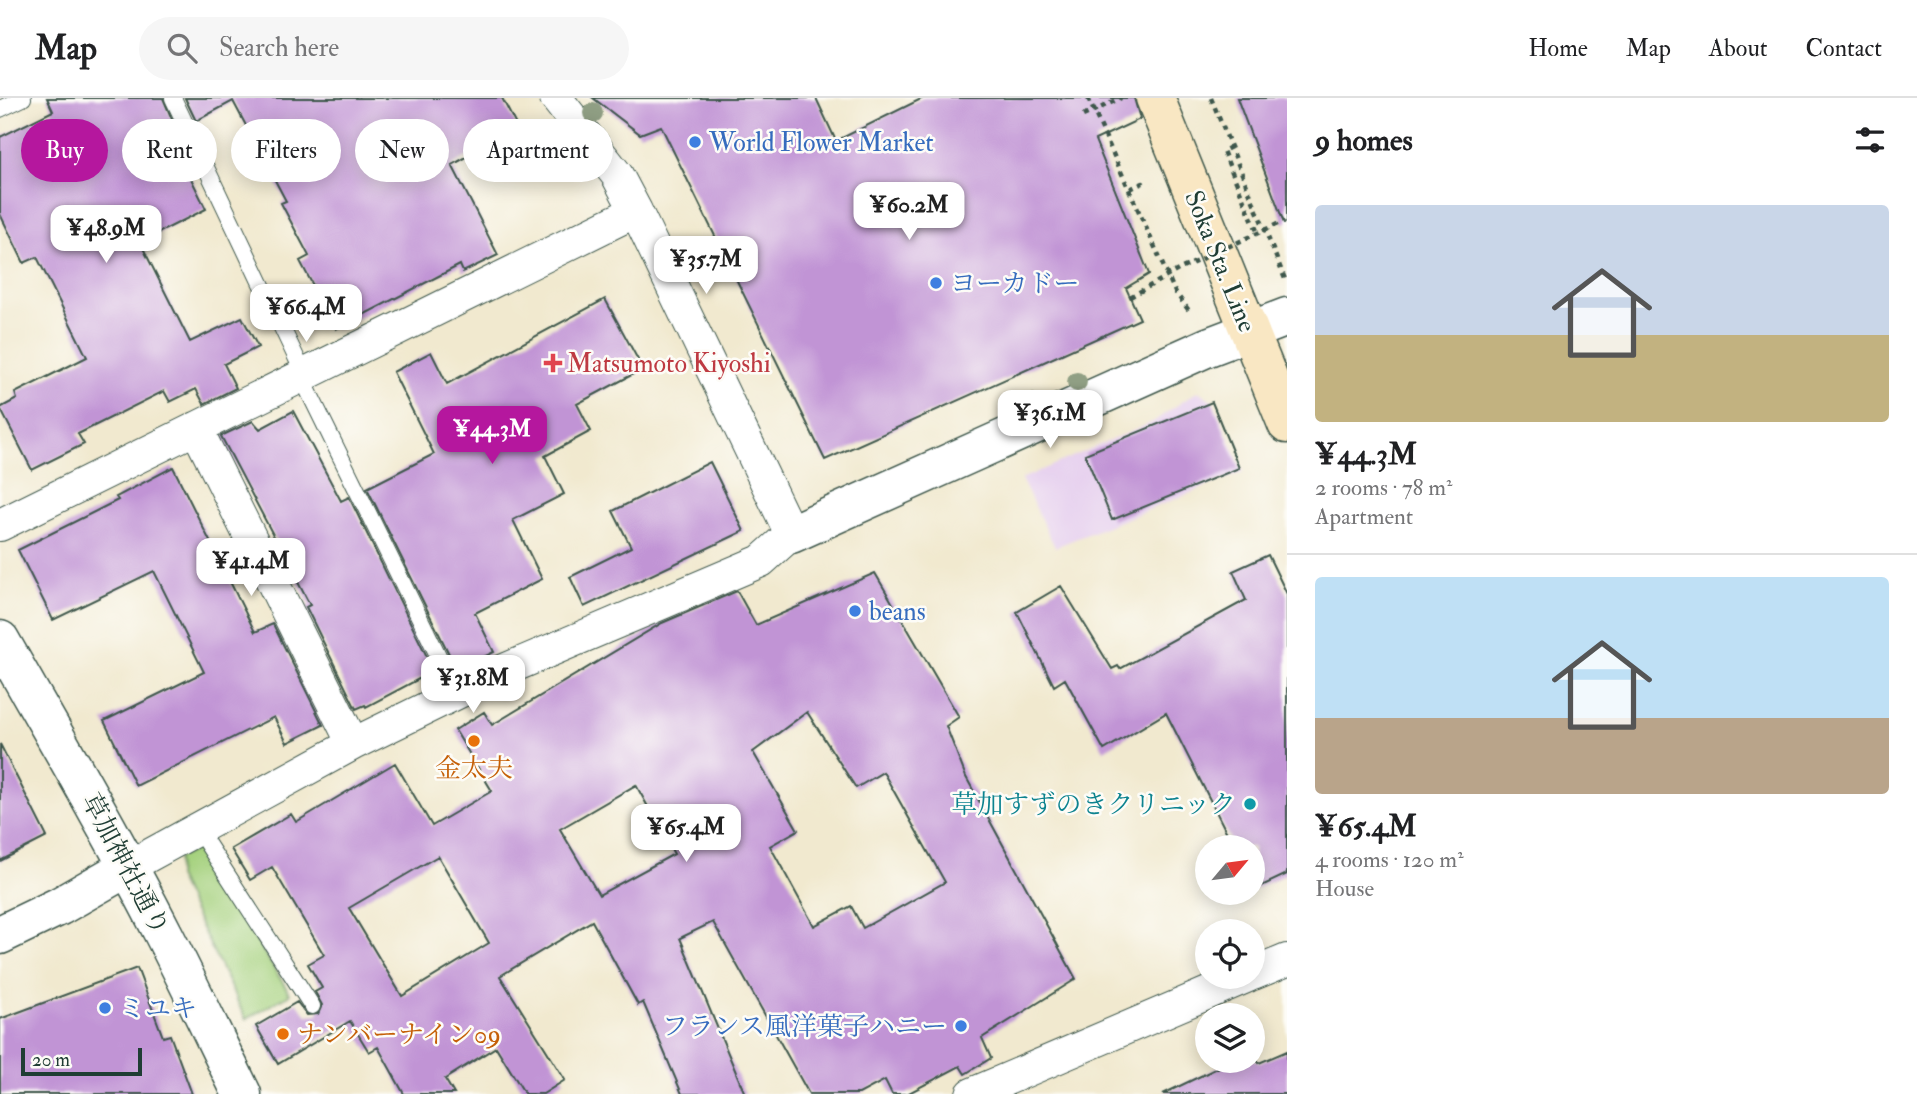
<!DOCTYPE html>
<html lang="en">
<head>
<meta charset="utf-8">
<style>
  body { margin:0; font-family:"IM FELL Double Pica","Noto Serif JP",serif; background:#f6f6f6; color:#202124; height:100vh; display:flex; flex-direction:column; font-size:26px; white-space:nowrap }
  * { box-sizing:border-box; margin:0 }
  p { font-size:23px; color:#757577 }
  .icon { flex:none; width:38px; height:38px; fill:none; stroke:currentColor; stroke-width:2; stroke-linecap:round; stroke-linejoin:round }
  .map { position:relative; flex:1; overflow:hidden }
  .panel { display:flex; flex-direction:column; background:#fff; width:630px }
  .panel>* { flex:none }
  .top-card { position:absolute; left:21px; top:21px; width:665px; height:63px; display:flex; gap:14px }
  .needle { width:46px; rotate:61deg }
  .fabs { position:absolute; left:1195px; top:737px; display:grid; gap:14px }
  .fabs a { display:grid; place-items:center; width:70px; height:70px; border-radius:50%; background:#fff; box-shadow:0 4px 18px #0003; font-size:35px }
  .scale { position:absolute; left:21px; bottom:18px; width:121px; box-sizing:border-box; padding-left:7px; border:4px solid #1f3d34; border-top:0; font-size:19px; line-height:24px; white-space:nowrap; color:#1f3d34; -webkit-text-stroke:5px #fdfcf7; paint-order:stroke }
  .price { position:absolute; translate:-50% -60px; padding:0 16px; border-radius:14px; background:#fff; color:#222; font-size:23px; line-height:46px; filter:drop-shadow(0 2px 4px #0008) }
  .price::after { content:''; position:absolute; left:50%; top:42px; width:21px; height:16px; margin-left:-10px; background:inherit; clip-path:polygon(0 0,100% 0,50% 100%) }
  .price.current { background:#b5179e; color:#fff }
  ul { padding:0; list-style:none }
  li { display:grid; align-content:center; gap:14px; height:371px; padding:0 28px }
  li+li { border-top:2px solid #e0e0e0 }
  li span { display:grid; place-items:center; height:217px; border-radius:7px; color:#555 }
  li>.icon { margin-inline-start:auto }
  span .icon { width:126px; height:126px; fill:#fffc; stroke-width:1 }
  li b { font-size:30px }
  h2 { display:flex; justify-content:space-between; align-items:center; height:84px; padding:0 28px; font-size:30px }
  .tag { padding:0 24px; border-radius:32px; background:#fff; box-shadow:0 4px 18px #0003; font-size:24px; line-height:63px }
  .tag.current { background:#b5179e; color:#fff }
  header { display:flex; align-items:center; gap:42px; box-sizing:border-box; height:98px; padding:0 35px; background:#fff; border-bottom:2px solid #e0e0e0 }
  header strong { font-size:33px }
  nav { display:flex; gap:38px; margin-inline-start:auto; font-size:24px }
  .search { width:490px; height:63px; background:#f6f6f6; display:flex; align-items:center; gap:18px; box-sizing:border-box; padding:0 24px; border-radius:38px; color:#757577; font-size:26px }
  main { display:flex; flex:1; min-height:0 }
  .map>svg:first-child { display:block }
  .built { fill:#e7d2ef }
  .green { fill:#a5d17e; stroke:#628759; stroke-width:2 }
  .building { fill:#c194d5; fill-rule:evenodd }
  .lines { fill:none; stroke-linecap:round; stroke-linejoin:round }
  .service-casing { stroke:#3e574b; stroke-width:18 }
  .minor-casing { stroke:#3e574b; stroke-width:34 }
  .tertiary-casing { stroke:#3e574b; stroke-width:41 }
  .secondary-casing { stroke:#3e574b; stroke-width:41 }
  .path { stroke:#3e574b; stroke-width:4.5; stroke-dasharray:5 5; stroke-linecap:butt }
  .service { stroke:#fff; stroke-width:16 }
  .minor { stroke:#fff; stroke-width:32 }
  .tertiary { stroke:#fff; stroke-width:38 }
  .secondary { stroke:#f9e7c3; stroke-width:38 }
  .path-bridge { stroke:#3e574b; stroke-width:4.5; stroke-dasharray:5 5; stroke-linecap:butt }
  .tree { fill:#909f84 }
  .shop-dot { fill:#3f7fe0; stroke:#fdfcf7; stroke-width:2.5 }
  .health-dot { fill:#e0444e; stroke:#fdfcf7; stroke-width:2.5 }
  .food-dot { fill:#e8710a; stroke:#fdfcf7; stroke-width:2.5 }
  .culture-dot { fill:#0f9aa8; stroke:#fdfcf7; stroke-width:2.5 }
  .labels { text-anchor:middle; stroke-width:5; stroke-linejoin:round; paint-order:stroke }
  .shop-label { font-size:26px; fill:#366cbe; stroke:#fdfcf7; text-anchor:start }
  .street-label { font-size:26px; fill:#1f3d34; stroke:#fdfcf7 }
  .health-label { font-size:26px; fill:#be3a42; stroke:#fdfcf7; text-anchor:start }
  .food-label { font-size:26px; fill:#c56008; stroke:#fdfcf7 }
  .culture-label { font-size:26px; fill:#0d838f; stroke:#fdfcf7; text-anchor:end }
</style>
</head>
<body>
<header>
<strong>Map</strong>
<div class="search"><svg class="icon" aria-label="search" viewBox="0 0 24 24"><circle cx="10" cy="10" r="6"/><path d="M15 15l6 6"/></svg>Search here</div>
<nav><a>Home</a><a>Map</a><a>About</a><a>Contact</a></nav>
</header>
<main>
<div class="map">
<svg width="1287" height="996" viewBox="0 0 1287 996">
  <rect width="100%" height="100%" fill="#fdfcf7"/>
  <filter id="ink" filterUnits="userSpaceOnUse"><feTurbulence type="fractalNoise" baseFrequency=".0143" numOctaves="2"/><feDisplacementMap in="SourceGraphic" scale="14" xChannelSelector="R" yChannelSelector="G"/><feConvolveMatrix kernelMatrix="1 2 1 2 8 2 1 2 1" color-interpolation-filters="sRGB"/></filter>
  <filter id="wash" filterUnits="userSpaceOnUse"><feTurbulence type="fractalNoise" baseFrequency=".00686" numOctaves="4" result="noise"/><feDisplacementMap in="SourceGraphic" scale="28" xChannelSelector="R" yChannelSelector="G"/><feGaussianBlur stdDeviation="1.57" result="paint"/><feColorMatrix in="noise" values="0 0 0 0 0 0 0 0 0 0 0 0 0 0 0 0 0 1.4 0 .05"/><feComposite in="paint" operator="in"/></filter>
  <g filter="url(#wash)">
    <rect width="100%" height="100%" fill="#f1e9cf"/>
    <path class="built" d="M1198,293L1213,303L1243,374L1055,449L1021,381L1153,324Z"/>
    <path class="green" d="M198,750L290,896L246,921L177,779L178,760Z"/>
    <g id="blocks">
      <path class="building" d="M47,0H163L177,33L172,36L177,47L175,48L206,111L140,144L190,244L242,219L258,249L224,266L236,290L204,306L196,291L170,304L164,293L78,336L84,346L32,372L0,310L17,301L15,295L87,259L37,159L24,165L0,116V39L53,13Z
        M185,0H502L518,31L452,67L498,157L463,174L460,167L336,231L300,163L309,158L281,105L286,103L233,3L196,23Z
        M593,0H816L836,43L923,0H1134L1140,21L1095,42L1149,176L1126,190L1140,221L825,362L661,28L640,36Z
        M1237,0H1287V124L1284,125Z
        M605,201L643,271L577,306L591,333L545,358L564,396L513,422L542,481L475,515L494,554L463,569L458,561L453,564L367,390L434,356L393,274L431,254L447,286Z
        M1212,304L1239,370L1112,422L1085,356Z
        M293,313L341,403L349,399L434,573L366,609L365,607L356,611L306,509L310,507L221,338L253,323L260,331Z
        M710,364L744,433L584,509L570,479L631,449L613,413Z
        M173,369L255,534L273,526L323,627L287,645L274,619L136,688L104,623L204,574L154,473L53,522L18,452L118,402L116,399Z
        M1268,457L1287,496V776L1253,792V749H1234L1166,615L1104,652L1065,581L1054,588L1017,514L1061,488L1112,571L1118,568L1120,571L1246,502L1233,473Z
        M875,475L959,619L946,628L966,679L1076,881L982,940L991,960L965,976L960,968L907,996H892L885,982L859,996H809L713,824L680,840L745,996H682L643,904L638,907L592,823L500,878L565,982L543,996H525L496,949L445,981L454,996H404L378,949L369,954L350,923L278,966L256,928L297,904L307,917L318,916L322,907L315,894L322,890L308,866L324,857L272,769L250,782L231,751L291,716L296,724L395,665L432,728L492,693L455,632L484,614L492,627L662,525L737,493L756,527ZM807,614L856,690L883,674L945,784L863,830L851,808L814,828L770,748L798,732L753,654ZM636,687L674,756L599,797L560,731ZM438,758L489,845L402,898L349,810Z
        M0,646L47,739L0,763Z
        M137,870L163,939L170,937L192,996H0V921Z
        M1287,953V996H1163L1234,962H1257L1259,965Z"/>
    </g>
  </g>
  <g filter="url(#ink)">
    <use href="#blocks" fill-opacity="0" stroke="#3e574b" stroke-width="2"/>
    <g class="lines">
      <g class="service-casing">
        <path id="service" d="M173,0L304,276
          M0,11L23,0
          M301,278L457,596
          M197,730L312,908"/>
      </g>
      <g class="minor-casing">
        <path id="minor" d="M196,330L353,646
          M0,427L636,113
          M128,769L353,646L502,573L761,463L791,436L636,113L617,77L556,0
          M1253,876L1287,862
          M972,996L1248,878"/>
      </g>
      <g class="tertiary-casing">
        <path id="tertiary" d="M791,436L1208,249L1287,219
          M0,542C56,640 113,737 164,837C191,890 216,943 242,996
          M0,837L60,808L128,769"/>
      </g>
      <g class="secondary-casing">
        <path id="secondary" d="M1155,0L1287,326"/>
      </g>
      <path class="path" d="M1088,0L1175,194L1190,214
        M1211,0L1285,181
        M1231,49L1223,53L1258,135
        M1130,91L1143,85L1145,89"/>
      <use href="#service" class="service"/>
      <use href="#minor" class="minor"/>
      <use href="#tertiary" class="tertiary"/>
      <use href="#secondary" class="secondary"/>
      <path class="path-bridge" d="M1083,18L1121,0
        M1130,199L1180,171L1284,123"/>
    </g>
    <g class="tree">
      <circle cx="593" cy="15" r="10"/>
      <circle cx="1077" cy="284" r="10"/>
      <circle cx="1031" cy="305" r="10"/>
    </g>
  </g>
  <g class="shop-dot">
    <circle cx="695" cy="44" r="7"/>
    <circle cx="936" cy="185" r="7"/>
    <circle cx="855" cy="513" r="7"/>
    <circle cx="105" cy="910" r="7"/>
    <circle cx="961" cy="928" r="7"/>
  </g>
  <path class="health-dot" d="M549.5 254.5h7v7h7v7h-7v7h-7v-7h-7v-7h7z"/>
  <g class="food-dot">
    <circle cx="474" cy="643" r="7"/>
    <circle cx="283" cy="936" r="7"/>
  </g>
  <circle class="culture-dot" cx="1250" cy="706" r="7"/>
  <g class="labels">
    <g class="shop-label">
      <text x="709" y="53">World Flower Market</text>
      <text x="950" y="194">ヨーカドー</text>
      <text x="869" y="522">beans</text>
      <text x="119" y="919">ミユキ</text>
      <text x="947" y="937" text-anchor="end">フランス風洋菓子ハニー</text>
    </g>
    <g class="street-label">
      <text transform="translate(1221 163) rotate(68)" y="9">Soka Sta. Line</text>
      <text transform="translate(126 766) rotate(62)" y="9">草加神社通り</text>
    </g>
    <g class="health-label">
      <text x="567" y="274">Matsumoto Kiyoshi</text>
    </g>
    <g class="food-label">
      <text x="474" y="679">金太夫</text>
      <text x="297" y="945" text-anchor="start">ナンバーナイン09</text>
    </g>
    <g class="culture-label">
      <text x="1236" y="715">草加すずのきクリニック</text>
    </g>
  </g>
</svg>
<div class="fabs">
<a><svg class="needle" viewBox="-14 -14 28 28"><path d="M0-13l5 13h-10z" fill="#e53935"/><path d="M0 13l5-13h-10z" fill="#757577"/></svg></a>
<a><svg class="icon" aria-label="locate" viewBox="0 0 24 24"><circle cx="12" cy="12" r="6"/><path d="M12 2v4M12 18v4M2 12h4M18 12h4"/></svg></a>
<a><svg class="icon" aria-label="layers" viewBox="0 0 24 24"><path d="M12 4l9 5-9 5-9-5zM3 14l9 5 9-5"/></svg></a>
</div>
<div class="scale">20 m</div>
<b class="price" style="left:909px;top:144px">¥60.2M</b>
<b class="price" style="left:106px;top:167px">¥48.9M</b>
<b class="price" style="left:706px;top:198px">¥35.7M</b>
<b class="price" style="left:306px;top:246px">¥66.4M</b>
<b class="price" style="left:1050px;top:352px">¥36.1M</b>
<b class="price current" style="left:492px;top:368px">¥44.3M</b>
<b class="price" style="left:251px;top:500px">¥41.4M</b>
<b class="price" style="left:473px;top:617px">¥31.8M</b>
<b class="price" style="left:686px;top:766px">¥65.4M</b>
<div class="top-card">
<a class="tag current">Buy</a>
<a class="tag">Rent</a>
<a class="tag">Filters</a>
<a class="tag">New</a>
<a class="tag">Apartment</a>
</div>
</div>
<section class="panel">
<h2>9 homes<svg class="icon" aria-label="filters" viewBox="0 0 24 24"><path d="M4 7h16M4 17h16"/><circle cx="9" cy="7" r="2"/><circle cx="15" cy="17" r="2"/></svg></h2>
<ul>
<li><span style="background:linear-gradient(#c9d6e8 60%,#c2b280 0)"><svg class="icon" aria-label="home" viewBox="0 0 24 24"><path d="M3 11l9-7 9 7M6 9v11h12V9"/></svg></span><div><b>¥44.3M</b><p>2 rooms · 78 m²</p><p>Apartment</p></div></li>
<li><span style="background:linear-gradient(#bfe0f5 65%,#b9a48a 0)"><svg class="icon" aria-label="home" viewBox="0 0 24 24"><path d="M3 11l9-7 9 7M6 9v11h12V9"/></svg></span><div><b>¥65.4M</b><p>4 rooms · 120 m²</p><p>House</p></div></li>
</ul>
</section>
</main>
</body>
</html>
